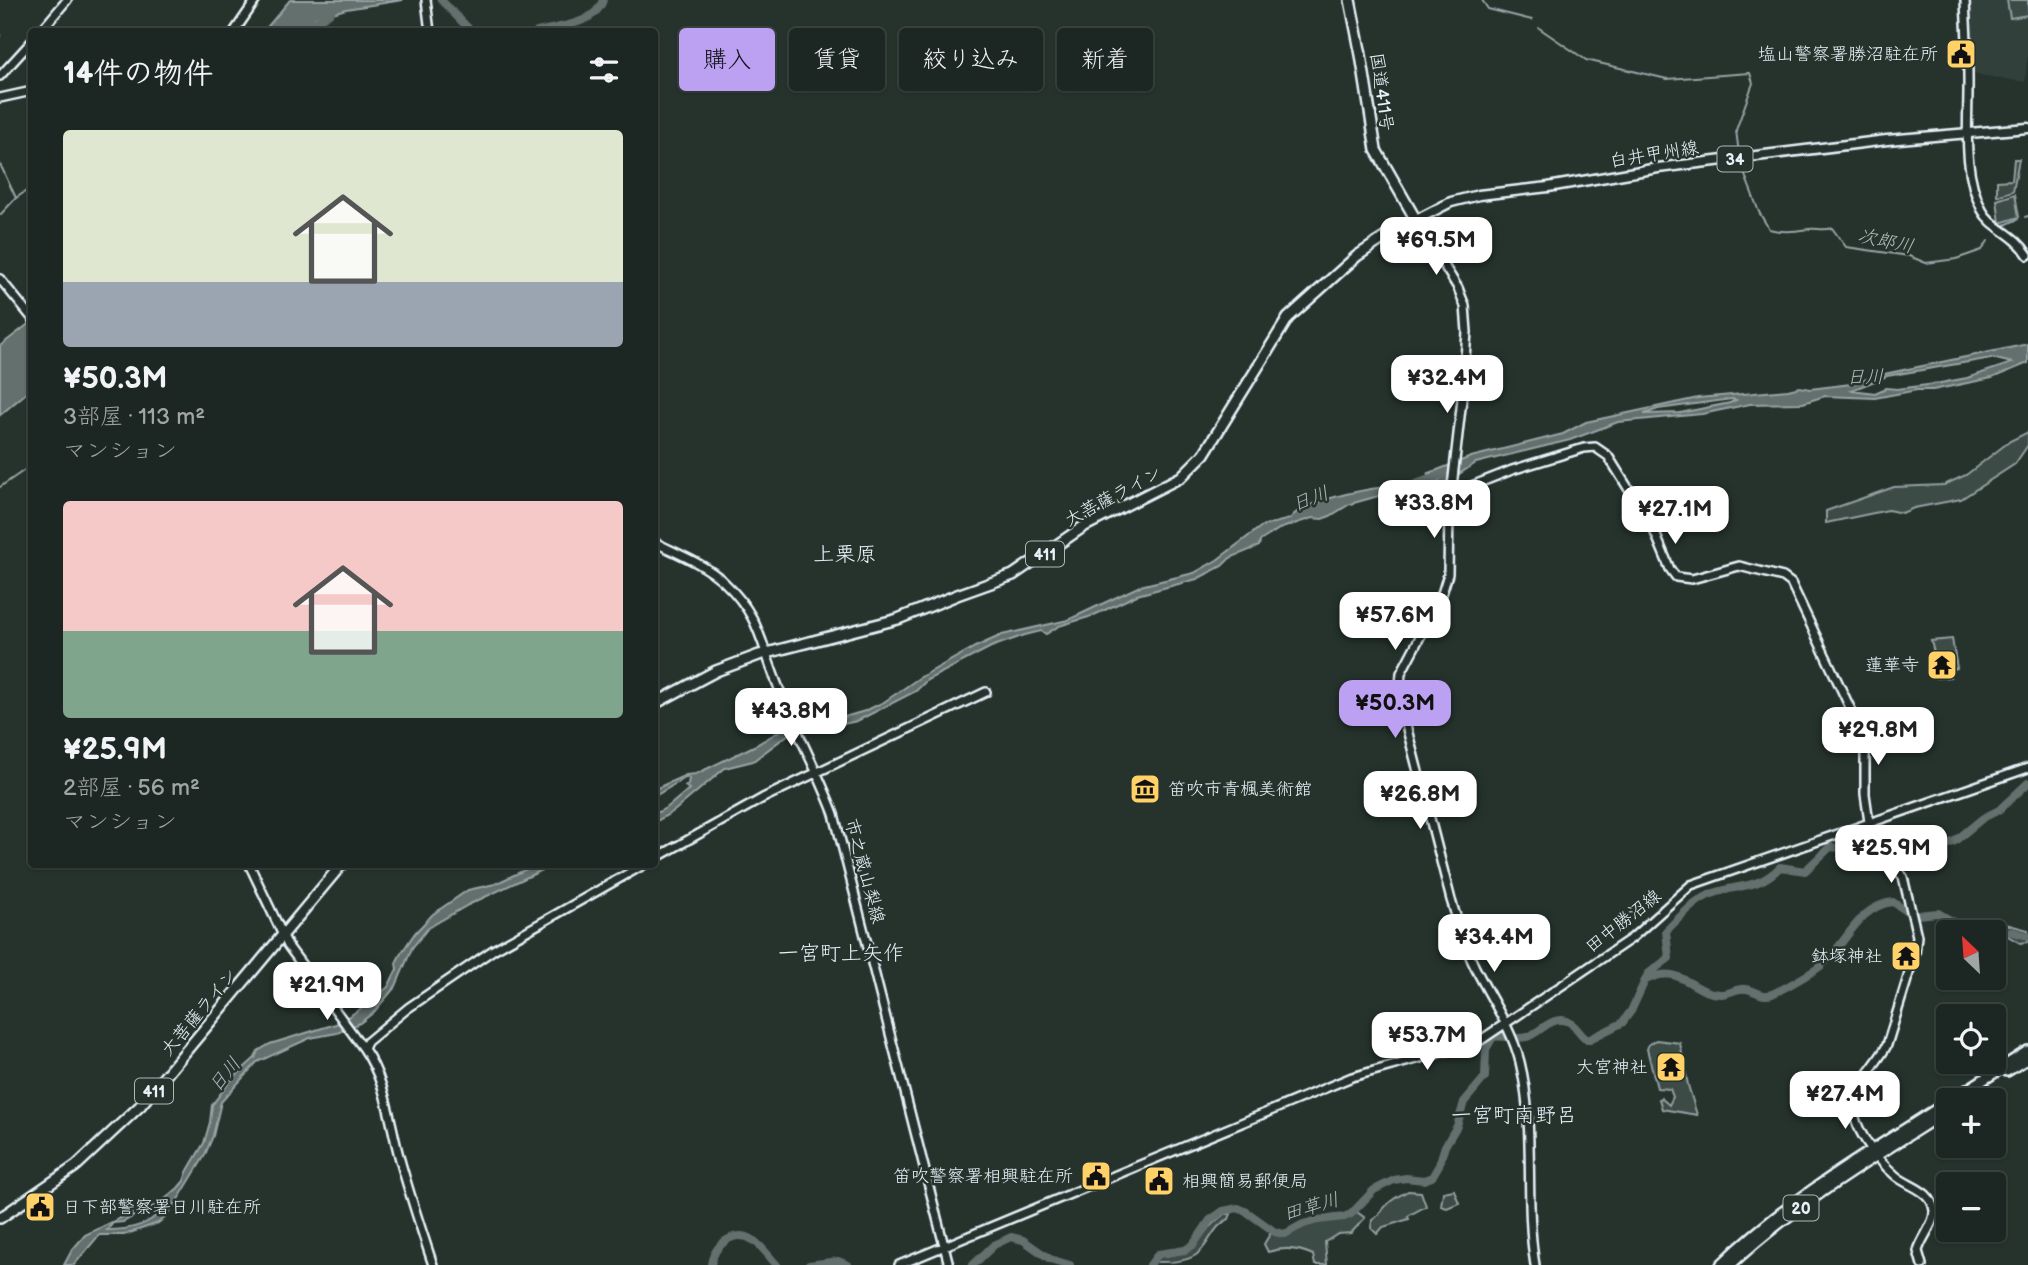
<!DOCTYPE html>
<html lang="ja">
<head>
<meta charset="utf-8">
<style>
  body { margin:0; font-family:"Balsamiq Sans","Klee One",sans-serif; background:#252e2a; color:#f1f3f6; height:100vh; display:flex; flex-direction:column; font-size:26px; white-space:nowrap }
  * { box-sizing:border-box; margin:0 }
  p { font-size:23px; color:#a0a5a5 }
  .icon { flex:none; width:38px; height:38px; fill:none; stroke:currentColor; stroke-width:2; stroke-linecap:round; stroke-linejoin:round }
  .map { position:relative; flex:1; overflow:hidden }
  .side { position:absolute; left:28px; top:28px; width:630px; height:840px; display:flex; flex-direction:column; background:#1c2622; border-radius:7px; box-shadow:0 2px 5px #0004,0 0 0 2px #3a4340 }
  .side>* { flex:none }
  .top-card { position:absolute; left:679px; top:28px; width:665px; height:63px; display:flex; gap:14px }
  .needle { width:46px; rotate:335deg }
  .buttons { position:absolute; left:1936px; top:920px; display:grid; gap:14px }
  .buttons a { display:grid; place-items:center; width:70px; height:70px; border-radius:7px; background:#1c2622; box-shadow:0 2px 5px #0004,0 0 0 2px #3a4340; font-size:35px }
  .price { position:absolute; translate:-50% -60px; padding:0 16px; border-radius:14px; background:#fff; color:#222; font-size:23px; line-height:46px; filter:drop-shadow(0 2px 4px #0008) }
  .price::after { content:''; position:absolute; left:50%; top:42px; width:21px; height:16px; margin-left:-10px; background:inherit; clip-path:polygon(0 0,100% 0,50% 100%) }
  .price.active { background:#bca0f2; color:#111 }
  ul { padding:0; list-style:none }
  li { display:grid; align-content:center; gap:14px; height:371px; padding:0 35px }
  li span { display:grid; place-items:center; height:217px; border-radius:7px; color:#555 }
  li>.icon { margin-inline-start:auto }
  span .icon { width:126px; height:126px; fill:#fffc; stroke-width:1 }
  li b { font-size:30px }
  h2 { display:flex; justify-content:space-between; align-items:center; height:84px; padding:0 35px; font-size:30px }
  .tag { padding:0 24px; border-radius:7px; background:#1c2622; box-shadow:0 2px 5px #0004,0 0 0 2px #3a4340; font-size:24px; line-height:63px }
  .tag.active { background:#bca0f2; color:#111 }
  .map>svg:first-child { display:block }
  .built { fill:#333f3a }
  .green { fill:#3e4b47; stroke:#939ea0; stroke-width:2 }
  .water { fill:#636f6d; stroke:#98a3a5; stroke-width:2; fill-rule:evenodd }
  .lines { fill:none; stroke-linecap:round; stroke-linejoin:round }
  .stream { stroke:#98a3a5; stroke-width:2 }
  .river { stroke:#636f6d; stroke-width:8 }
  .secondary-casing { stroke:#e8f1f8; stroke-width:12 }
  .primary-casing { stroke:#e8f1f8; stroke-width:13 }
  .highway-casing { stroke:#e8f1f8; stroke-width:14 }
  .secondary { stroke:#26332d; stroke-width:7 }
  .primary { stroke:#26332d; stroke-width:8 }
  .highway { stroke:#26332d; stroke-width:9 }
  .labels { text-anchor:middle; stroke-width:5; stroke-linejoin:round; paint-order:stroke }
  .shield { fill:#26332d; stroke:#aeb8bb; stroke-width:2 }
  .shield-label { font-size:16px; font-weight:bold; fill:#e8f1f8 }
  .poi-label { font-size:18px; fill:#e8f1f8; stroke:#26332d; text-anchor:end }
  .street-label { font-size:18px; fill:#e8f1f8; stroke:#26332d }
  .water-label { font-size:19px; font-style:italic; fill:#b3bdc0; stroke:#26332d }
  .quarter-label { font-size:21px; fill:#e8f1f8; stroke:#26332d }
</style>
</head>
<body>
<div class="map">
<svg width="2028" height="1265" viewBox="0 0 2028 1265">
  <rect width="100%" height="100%" fill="#26332d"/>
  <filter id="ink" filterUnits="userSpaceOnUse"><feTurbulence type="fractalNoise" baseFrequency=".0143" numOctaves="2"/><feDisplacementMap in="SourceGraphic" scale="14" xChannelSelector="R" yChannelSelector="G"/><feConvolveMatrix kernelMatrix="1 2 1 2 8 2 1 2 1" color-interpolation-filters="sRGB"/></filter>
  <g filter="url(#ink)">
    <path class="built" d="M1968,0H2028V53L2025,82L1972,74Z"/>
    <path class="green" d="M2007,0H2028V15L2010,18Z
      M979,43H994L1000,72L993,76L978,70L975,65Z
      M2014,159H2019L2013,191L1997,196V181L2012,180Z
      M2015,194L2019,217L2000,223L1997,200Z
      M2028,432V445L2015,464L1961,499L1914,508L1902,513L1888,510L1826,523V511L1894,487L1944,485L1966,475L2010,441Z
      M1952,639L1957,668L1949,670L1950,677L1936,678L1935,674L1947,671L1944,660L1936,661L1931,641Z
      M1955,920L1971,927L2002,923L2028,930V942L2020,943L2006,935L1963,933Z
      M1656,1040L1680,1043L1688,1085L1697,1115L1662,1109L1659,1099L1661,1098L1669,1105L1673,1097L1670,1089L1657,1088L1647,1049L1649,1044Z
      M1454,1190L1459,1203L1447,1208L1441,1206L1443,1192Z
      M1408,1191L1421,1192L1426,1206L1408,1216L1409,1219L1383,1227L1377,1234L1371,1228L1372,1220C1380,1215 1382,1209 1388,1204C1393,1198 1401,1195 1408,1191Z
      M1357,1212L1365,1218L1351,1233L1338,1234L1325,1242L1327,1265H1315L1313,1255C1298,1248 1283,1247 1268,1252L1264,1244L1270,1234L1274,1232L1279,1236C1293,1234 1304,1225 1318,1222C1333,1218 1345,1221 1357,1212Z
      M1225,1214H1231L1229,1219C1212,1226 1210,1245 1196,1255C1185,1262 1170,1262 1158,1262L1156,1260L1161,1256C1203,1254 1196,1232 1225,1214Z"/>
    <path class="water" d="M290,0H403L346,9L316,18L303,31H264Z
      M31,322V389L0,415V346Z
      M2028,344V363L1992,378L1933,390H1917L1875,398L1825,396L1803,403L1750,404L1702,414L1618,422L1570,440L1476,463L1439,487L1425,493H1389L1350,504L1330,516L1322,519L1312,518L1279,529L1260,541L1259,546L1230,558L1222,566L1197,579L1137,595L1092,616L1059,626L1046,634L1041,631L1025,635L991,647L927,680L916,691L857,721L839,725L831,724L821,727H808L789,734L753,761L725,768L674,811L655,822V814L669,806L689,789L685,786L688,785L689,778L687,777L655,796V789L686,775L696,774L756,745L790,725L807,720H834L865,711L884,702L919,678L975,647L1002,635L1068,620L1140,586L1194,573L1217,560L1262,526L1290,519C1300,501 1372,487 1394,487C1403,486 1413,490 1421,488C1430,486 1439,480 1446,475L1427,474L1471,457L1563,434L1586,422L1698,398L1788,390L1800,387L1810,389L1851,384L1884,374ZM1992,358L2012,363L1967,378L1935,384L1897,389L1886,388L1875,393L1852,390L1887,376ZM1732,399L1736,400L1730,403L1680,413L1644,414L1658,409Z
      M535,865H553L468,905L428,928L412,948L396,986L374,1012L360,1023L337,1033L310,1038L257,1062L221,1102L213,1136L204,1157L176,1203L163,1219L158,1223L124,1235H99L74,1265H64L72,1250L85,1235L133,1212L158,1205L178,1188L184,1181L187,1172L204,1143L210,1122L212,1105L231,1080L255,1058L258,1051L270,1044L339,1023L363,1007L388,987L397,969L396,963L400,955L415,933L433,914L468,890L495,884ZM145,1210L160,1211C148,1227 125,1230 107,1230L113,1223L123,1222Z"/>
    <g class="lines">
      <path class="stream" d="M1482,0L1488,9L1532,20
        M0,27V37
        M1539,28L1586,60L1667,79L1750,73L1753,83L1736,130L1739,154
        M1740,162L1759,212L1769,229C1783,233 1795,231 1809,229C1818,228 1823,231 1832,228L1846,247L1909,256L1926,263L1956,259L1982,250L1988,241
        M0,164L16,198L0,215
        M16,198L32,187
        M2025,217L2028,216
        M2005,225L2018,219
        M0,487L32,465"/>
      <path class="river" d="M441,0L472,32
        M301,32L331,12
        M537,32C559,26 595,25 603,0
        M1399,490L1449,472
        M1646,980C1681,962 1690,993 1720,994C1729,995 1737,987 1746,989C1755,990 1762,998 1772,994C1780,991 1817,970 1823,964C1847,943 1858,906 1893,902L1908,912L1917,915L1938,913L1966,929L2013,932L2028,936
        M711,1265C713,1246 734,1228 753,1240C762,1246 770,1258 777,1265
        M809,1265L838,1261L848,1265
        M973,1265L994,1245L1011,1237L1023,1240L1050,1259L1070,1265
        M1150,1265L1158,1254L1185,1250L1193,1245L1210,1220L1223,1211L1238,1208L1247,1212L1275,1232L1285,1234L1303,1224L1318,1220L1344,1217L1351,1214L1374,1190L1394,1180L1406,1178L1424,1180L1432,1177L1439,1165L1445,1146L1457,1126L1464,1102L1485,1077L1486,1049L1493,1037C1504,1035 1516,1040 1527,1037C1541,1032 1551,1016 1567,1021C1577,1025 1579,1035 1588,1040L1622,1023L1631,1011L1648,974L1669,958L1666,931C1678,919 1692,903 1709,895C1737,883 1757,891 1780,867L1805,871L1830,847L1868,851L1937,849L1955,841L1983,818L1999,810L2028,783"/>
      <g class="secondary-casing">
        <path id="secondary" d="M426,0L430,32
          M1965,0C1966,25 1968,51 1968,76C1969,121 1961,168 1982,210C1991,228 2015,233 2028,255
          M40,32L67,0
          M234,32L256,0
          M0,76L32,41
          M0,98L32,91
          M1416,220L1458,288L1465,306L1467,332L1462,399L1449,513L1448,574L1441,597L1401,673L1399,698L1451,900C1459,925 1466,952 1479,975C1494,1004 1512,1030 1520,1062C1536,1128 1524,1198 1535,1265
          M0,279L32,318
          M1451,494L1512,470L1584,448L1595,447L1608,456L1653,528L1670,569L1676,577L1692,579L1739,566L1783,577L1791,583L1861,731L1865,749V794L1869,822L1880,849L1903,877L1917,936L1915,954L1887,1045C1880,1060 1854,1087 1853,1099C1850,1126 1877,1160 1896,1176C1909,1187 1932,1190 1934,1211C1935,1224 1921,1238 1918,1251L1922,1265
          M654,542C678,554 705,564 724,582C759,615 760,640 776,681C793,726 817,769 834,814L949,1265
          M654,859L763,798L986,692
          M249,864L288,946L364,1049
          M433,1265C421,1229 409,1193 399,1156C389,1119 386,1081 364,1049L367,1042L408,1008L493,950L645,864
          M899,1265L1352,1077L1478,1042L1632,938L1691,885L2028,768"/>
      </g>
      <g class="primary-casing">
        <path id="primary" d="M1416,220L1451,202L1479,195L1548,187L1658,168L1740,158L1887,140L2028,128"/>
      </g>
      <g class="highway-casing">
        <path id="highway" d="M654,704L716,671L759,655L898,619L957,595L1013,575L1083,527L1181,477L1204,454L1288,318L1357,256L1390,234L1416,220L1376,150L1361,55L1350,0
          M2007,1071L2028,1058
          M1950,1101L2028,1051
          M0,1218L76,1166L140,1106L342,864
          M1721,1265C1787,1200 1870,1152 1948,1102
          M1730,1265C1795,1204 1874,1157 1948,1110"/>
      </g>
      <use href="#secondary" class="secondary"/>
      <use href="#primary" class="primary"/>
      <use href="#highway" class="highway"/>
    </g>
  </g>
  <defs>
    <g id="civic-square" transform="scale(1.575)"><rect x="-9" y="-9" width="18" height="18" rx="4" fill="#ffd166" stroke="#26332d"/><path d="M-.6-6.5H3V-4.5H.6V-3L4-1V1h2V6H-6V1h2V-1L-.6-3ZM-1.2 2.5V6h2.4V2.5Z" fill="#111"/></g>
    <g id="temple-square" transform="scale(1.575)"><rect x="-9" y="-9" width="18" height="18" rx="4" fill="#ffd166" stroke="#26332d"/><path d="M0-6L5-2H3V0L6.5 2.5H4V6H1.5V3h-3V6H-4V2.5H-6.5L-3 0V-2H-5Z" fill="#111"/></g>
    <g id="museum-square" transform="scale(1.575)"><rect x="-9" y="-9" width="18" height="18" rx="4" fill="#ffd166" stroke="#26332d"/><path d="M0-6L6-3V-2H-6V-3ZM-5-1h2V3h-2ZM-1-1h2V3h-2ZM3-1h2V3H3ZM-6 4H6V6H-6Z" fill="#111"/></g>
  </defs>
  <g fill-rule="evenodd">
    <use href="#civic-square" x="1961" y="54"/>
    <use href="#temple-square" x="1942" y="665"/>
    <use href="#museum-square" x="1145" y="789"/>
    <use href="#temple-square" x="1906" y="956"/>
    <use href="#temple-square" x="1671" y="1067"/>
    <use href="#civic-square" x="1096" y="1176"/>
    <use href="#civic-square" x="1159" y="1181"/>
    <use href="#civic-square" x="40" y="1207"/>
  </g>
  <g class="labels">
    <g class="shield">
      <rect x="1717.5" y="146.5" width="35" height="25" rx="5"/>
      <rect x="1026" y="541.5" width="38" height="25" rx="5"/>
      <rect x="135" y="1078.5" width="38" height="25" rx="5"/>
      <rect x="1783.5" y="1195.5" width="35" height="25" rx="5"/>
    </g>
    <g class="shield-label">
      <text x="1735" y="165">34</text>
      <text x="1045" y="560">411</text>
      <text x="154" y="1097">411</text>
      <text x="1801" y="1214">20</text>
    </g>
    <g class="poi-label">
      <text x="1938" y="60">塩山警察署勝沼駐在所</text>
      <text x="1919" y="671">蓮華寺</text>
      <text x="1168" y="795" text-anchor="start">笛吹市青楓美術館</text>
      <text x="1883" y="962">鉢塚神社</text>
      <text x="1648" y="1073">大宮神社</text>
      <text x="1073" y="1182">笛吹警察署相興駐在所</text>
      <text x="1182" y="1187" text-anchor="start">相興簡易郵便局</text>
      <text x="63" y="1213" text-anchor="start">日下部警察署日川駐在所</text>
    </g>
    <g class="street-label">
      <text transform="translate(1382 92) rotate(82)" y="6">国道411号</text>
      <text transform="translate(1654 154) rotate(-9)" y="6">白井甲州線</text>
      <text transform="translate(1113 496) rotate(-28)" y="6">大菩薩ライン</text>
      <text transform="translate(865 871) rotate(75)" y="6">市之蔵山梨線</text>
      <text transform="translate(1623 921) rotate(-38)" y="6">田中勝沼線</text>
      <text transform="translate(199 1012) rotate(-50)" y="6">大菩薩ライン</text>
    </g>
    <g class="water-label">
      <text transform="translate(1886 240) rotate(12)" y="7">次郎川</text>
      <text transform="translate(1865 376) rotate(-1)" y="7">日川</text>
      <text transform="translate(1310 498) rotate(-21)" y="7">日川</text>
      <text transform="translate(224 1074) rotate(-51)" y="7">日川</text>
      <text transform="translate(1311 1206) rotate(-16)" y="7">田草川</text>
    </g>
    <g class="quarter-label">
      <text x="845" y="561">上栗原</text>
      <text x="841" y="960">一宮町上矢作</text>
      <text x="1514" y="1122">一宮町南野呂</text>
    </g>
  </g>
</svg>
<div class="buttons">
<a><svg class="needle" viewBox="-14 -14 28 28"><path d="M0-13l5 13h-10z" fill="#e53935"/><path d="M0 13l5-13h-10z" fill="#a0a5a5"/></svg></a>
<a><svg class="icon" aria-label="locate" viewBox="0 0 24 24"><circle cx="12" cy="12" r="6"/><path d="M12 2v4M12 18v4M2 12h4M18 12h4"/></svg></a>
<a>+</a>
<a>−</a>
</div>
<b class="price" style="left:1436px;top:277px">¥69.5M</b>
<b class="price" style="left:1447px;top:415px">¥32.4M</b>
<b class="price" style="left:1434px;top:540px">¥33.8M</b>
<b class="price" style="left:1675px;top:546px">¥27.1M</b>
<b class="price" style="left:1395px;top:652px">¥57.6M</b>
<b class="price active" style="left:1395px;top:740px">¥50.3M</b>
<b class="price" style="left:791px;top:748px">¥43.8M</b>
<b class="price" style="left:1878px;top:767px">¥29.8M</b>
<b class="price" style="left:1420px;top:831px">¥26.8M</b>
<b class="price" style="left:1891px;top:885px">¥25.9M</b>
<b class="price" style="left:1494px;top:974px">¥34.4M</b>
<b class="price" style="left:327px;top:1022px">¥21.9M</b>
<b class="price" style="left:1427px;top:1072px">¥53.7M</b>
<b class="price" style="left:1845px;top:1131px">¥27.4M</b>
<div class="top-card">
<a class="tag active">購入</a>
<a class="tag">賃貸</a>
<a class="tag">絞り込み</a>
<a class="tag">新着</a>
</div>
<section class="side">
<h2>14件の物件<svg class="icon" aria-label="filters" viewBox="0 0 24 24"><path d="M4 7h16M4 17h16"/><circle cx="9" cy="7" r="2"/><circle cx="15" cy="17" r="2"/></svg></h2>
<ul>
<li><span style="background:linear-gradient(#dfe7d0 70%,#9aa5b1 0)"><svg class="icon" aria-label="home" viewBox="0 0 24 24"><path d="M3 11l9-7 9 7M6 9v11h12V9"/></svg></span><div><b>¥50.3M</b><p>3部屋 · 113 m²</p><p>マンション</p></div></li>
<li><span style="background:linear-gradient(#f6c9c9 60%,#7fa58c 0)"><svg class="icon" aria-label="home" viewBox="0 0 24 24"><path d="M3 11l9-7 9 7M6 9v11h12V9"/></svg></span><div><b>¥25.9M</b><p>2部屋 · 56 m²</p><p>マンション</p></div></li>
</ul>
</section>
</div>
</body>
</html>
